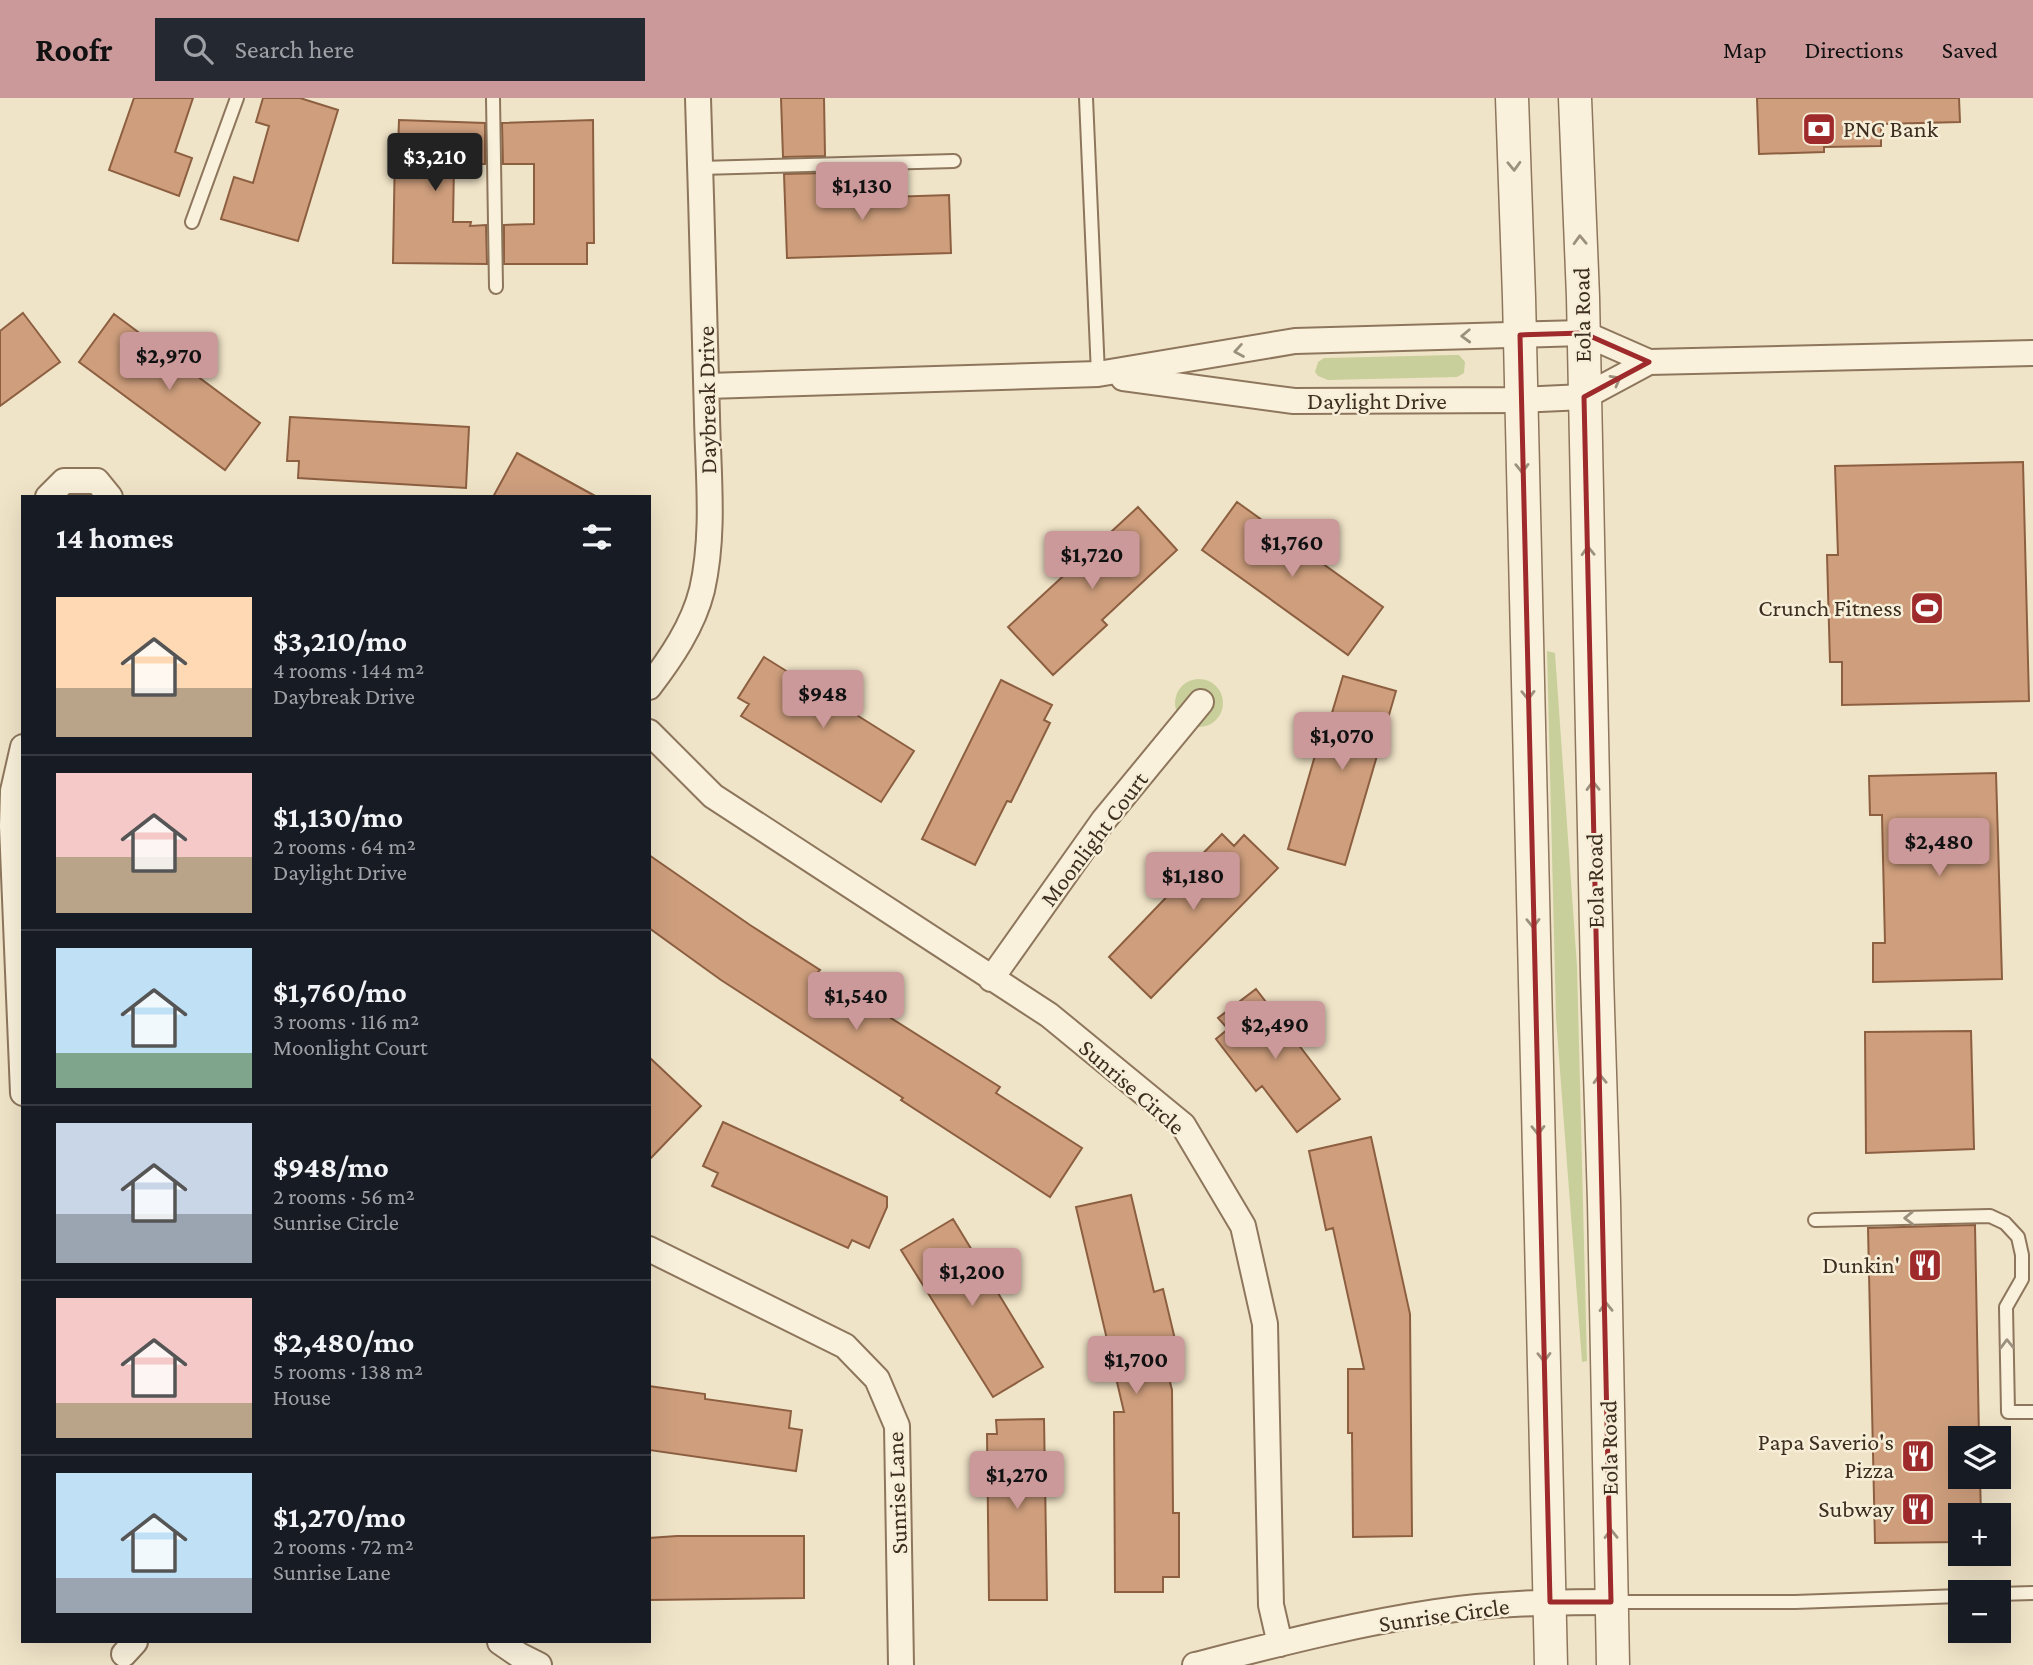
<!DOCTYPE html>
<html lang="en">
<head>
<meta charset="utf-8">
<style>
  body { margin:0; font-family:"Crimson Pro",serif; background:#242831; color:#f1f3f6; height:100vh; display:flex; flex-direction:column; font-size:26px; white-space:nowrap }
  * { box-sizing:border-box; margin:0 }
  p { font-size:23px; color:#9ea1a6 }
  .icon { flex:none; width:38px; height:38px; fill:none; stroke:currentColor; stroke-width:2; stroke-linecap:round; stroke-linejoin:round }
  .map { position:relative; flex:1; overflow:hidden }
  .sheet { position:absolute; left:21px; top:397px; width:630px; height:1148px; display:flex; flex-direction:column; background:#171b24; border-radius:0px; box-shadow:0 7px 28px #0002 }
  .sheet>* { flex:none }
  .controls { position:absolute; left:1948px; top:1328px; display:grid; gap:14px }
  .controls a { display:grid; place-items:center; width:63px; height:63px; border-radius:0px; background:#171b24; box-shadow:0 7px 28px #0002; font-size:35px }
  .price { position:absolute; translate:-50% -60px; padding:0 16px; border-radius:7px; background:#cc999b; color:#111; font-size:23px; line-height:46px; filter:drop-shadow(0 2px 4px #0008) }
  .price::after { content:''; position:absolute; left:50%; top:42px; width:21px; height:16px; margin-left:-10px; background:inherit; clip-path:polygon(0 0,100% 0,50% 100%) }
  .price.current { background:#222; color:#fff }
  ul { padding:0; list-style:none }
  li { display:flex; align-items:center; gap:21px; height:175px; padding:0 35px }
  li+li { border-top:2px solid #363941 }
  li span { display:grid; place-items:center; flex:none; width:196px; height:140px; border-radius:0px; color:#555 }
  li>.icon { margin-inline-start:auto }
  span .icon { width:84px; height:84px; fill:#fffc; stroke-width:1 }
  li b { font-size:30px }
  h2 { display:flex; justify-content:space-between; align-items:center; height:84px; padding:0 35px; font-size:30px }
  header { display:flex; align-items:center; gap:42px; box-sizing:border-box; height:98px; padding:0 35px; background:#cc999b; color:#111 }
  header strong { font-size:33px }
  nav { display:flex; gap:38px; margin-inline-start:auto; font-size:24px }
  .search { width:490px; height:63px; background:#242831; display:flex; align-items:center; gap:18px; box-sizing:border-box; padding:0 24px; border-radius:0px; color:#9ea1a6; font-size:26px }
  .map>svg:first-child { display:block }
  .green { fill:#c9cf9b }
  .building { fill:#cf9f7d; stroke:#8d5f41; stroke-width:2 }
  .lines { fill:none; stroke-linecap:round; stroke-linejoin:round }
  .service-casing { stroke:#8d765c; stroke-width:16 }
  .minor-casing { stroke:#8d765c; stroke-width:28 }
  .tertiary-casing { stroke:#8d765c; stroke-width:35 }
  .service { stroke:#faf1dc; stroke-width:12 }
  .minor { stroke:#faf1dc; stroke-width:24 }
  .tertiary { stroke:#faf1dc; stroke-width:32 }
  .oneway { stroke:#9c907e }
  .marked { fill:none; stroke:#9e2a2b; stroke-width:5; stroke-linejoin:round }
  .labels { text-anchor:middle; stroke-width:5; stroke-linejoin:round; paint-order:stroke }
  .poi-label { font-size:24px; fill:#3d2e20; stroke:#f7eed8; text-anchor:end }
  .street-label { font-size:24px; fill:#3d2e20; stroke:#f7eed8 }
</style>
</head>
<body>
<header>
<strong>Roofr</strong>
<div class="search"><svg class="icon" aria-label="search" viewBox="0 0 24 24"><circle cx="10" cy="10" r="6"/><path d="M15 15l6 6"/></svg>Search here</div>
<nav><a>Map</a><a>Directions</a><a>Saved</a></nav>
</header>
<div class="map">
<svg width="2033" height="1567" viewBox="0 0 2033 1567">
  <rect width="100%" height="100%" fill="#f0e4c8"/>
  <path class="green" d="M1454,257H1459L1465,264L1464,275L1457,279L1328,282L1318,278L1315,274L1318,264L1324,260Z
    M1547,553L1555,555L1577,868L1587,1263L1582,1264L1556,920Z
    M1175 605a24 24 0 1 1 48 0a24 24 0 1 1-48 0Z"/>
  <path class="building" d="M134,0H193L175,54L192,60L179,98L109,72Z
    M263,0H300L338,12L298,143L221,121L234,79L253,85L269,28L256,24Z
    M781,0H824L825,58L783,59Z
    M1757,0H1959L1960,24L1881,26V48L1824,49V54L1759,56Z
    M399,22L485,25V66H454L453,124H471L470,128L486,127L487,166L393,165L395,51H398Z
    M593,22L594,145H587V166H504V127L534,126V66H503L502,25Z
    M826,75L827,101L949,97L951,155L787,160L784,76Z
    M23,215L60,264L0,308V233Z
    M114,216L260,325L225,372L79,264Z
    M290,319L469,329L466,390L298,380L299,363H287Z
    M517,355L597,399H493Z
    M2023,364L2029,603L1842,607V564H1830L1827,457H1838L1835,368Z
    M1237,404L1383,509L1348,557L1202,452Z
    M1138,409L1177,452L1102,522L1107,527L1053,577L1008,529Z
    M764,559L914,653L881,704L741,618L749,606L738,600Z
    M1343,578L1396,593L1345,767L1288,751L1316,654L1320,655Z
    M1001,582L1052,607L1044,622L1050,625L1011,704L1007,703L975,767L922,741Z
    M1996,675L2002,881L1873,884V845H1885L1882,717H1870L1869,678Z
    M1222,736L1234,748L1244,737L1278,770L1151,900L1109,859L1180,785L1177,782Z
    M649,757L750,827L820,872L818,874L1000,989L996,995L1082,1050L1050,1099L901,1002L903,1000L721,882L649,830Z
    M1256,891L1340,1001L1297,1034L1262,988L1256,993L1216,941L1228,931L1218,920Z
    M1971,933L1974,1051L1866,1055L1865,934Z
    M649,959L701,1008L649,1062Z
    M723,1024L887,1099V1109L869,1150L852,1142L848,1150L712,1088L718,1075L703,1068Z
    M1371,1039L1410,1216L1412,1438L1353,1439L1352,1335H1348V1271H1364L1333,1130L1326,1132L1309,1053Z
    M1131,1097L1154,1194L1163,1191L1178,1254L1163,1257L1172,1292L1173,1415H1179V1479H1163V1494H1115L1114,1314H1124L1076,1109Z
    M953,1121L1043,1269L993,1299L901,1152Z
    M1975,1127L1979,1340H1960V1379H1980L1981,1418H1960V1444L1875,1445L1868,1130Z
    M649,1288L705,1296V1301L791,1313L789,1330L802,1332L796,1373L649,1352Z
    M1044,1321L1047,1502H989L987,1336H997L996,1322Z
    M677,1438H804V1500L649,1502V1440Z"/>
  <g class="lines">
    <g class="service-casing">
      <path id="service" d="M493,0L496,189
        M1086,0L1098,276
        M700,70L954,63
        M192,124L237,0
        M1815,1122L1990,1118L2005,1125L2018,1139L2022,1157V1181L2006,1209L2008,1314H2033
        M1998,1496L2033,1495
        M1611,1504H1795L1960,1498"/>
    </g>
    <g class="minor-casing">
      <path id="minor" d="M1123,280L1294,303L1521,302L1584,299L1649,264
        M707,288L1098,276L1295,243L1474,238L1583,235L1649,264L2033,255
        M48,399L64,383H97L110,399
        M649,589C671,560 693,528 702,492C715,435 708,375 707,318C705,212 701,106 698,0
        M649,634L713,698L1049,917L1183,1027L1243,1128L1265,1226L1271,1507L1280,1546
        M23,649L13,693L12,728L23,995
        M991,881L1103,723L1201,604
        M649,1151L845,1248L877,1281L897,1328L901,1567
        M500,1544L519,1557L539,1567
        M124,1556L135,1544
        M1195,1567C1274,1547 1354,1526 1435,1514C1493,1505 1552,1504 1611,1504"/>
    </g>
    <g class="tertiary-casing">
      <path id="tertiary" d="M1512,0L1519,199L1551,1567
        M1575,0L1583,199L1597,878L1604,1104L1613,1567"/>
    </g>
    <use href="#service" class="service"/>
    <use href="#minor" class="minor"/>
    <use href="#tertiary" class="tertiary"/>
  </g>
  <defs><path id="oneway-chevron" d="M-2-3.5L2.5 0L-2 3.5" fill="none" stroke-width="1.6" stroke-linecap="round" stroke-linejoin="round" transform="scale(1.75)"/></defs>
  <g class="oneway">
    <use href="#oneway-chevron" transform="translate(1514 68) rotate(88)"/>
    <use href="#oneway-chevron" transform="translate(1580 142) rotate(-92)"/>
    <use href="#oneway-chevron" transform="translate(1466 238) rotate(178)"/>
    <use href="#oneway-chevron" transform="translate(1239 253) rotate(170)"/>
    <use href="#oneway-chevron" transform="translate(1616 282) rotate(-29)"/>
    <use href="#oneway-chevron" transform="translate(1522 370) rotate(89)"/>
    <use href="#oneway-chevron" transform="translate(1588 453) rotate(-92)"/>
    <use href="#oneway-chevron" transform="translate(1528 597) rotate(89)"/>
    <use href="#oneway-chevron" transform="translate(1593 688) rotate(-91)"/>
    <use href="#oneway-chevron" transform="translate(1533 825) rotate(89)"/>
    <use href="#oneway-chevron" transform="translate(1600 981) rotate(-92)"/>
    <use href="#oneway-chevron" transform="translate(1538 1032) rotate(89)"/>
    <use href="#oneway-chevron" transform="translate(1909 1120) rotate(179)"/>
    <use href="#oneway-chevron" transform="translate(1606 1209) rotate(-91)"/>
    <use href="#oneway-chevron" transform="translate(2007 1246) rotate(-91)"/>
    <use href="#oneway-chevron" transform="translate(1544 1259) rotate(89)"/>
    <use href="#oneway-chevron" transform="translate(1611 1436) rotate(-91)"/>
  </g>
  <path class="marked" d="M1583,235L1649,264L1584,299L1611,1504H1550L1520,237Z"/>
  <defs>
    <g id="bank-square" transform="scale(1.75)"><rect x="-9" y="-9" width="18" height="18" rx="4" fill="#9e2a2b" stroke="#f7eed8"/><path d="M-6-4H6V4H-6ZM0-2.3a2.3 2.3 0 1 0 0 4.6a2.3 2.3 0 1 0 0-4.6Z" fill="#fff"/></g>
    <g id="stadium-square" transform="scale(1.75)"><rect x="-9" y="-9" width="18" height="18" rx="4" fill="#9e2a2b" stroke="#f7eed8"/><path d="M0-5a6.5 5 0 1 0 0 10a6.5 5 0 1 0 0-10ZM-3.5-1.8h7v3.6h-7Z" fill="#fff"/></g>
    <g id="restaurant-square" transform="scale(1.75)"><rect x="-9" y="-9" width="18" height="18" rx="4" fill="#9e2a2b" stroke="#f7eed8"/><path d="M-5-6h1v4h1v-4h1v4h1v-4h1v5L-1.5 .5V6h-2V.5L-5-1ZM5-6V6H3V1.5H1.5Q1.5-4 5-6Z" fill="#fff"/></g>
  </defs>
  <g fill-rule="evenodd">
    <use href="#bank-square" x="1819" y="31"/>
    <use href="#stadium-square" x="1927" y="510"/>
    <use href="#restaurant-square" x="1925" y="1167"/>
    <use href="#restaurant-square" x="1918" y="1358"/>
    <use href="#restaurant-square" x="1918" y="1411"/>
  </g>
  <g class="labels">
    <g class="poi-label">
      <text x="1843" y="39" text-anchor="start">PNC Bank</text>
      <text x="1902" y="518">Crunch Fitness</text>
      <text x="1900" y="1175">Dunkin'</text>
      <text x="1894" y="1352">Papa Saverio's<tspan x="1894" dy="28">Pizza</tspan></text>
      <text x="1894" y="1419">Subway</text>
    </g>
    <g class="street-label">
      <text transform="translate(1582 217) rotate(-91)" y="8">Eola Road</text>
      <text transform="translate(707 302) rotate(-91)" y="8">Daybreak Drive</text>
      <text x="1377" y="311">Daylight Drive</text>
      <text transform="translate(1094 741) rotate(-53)" y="8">Moonlight Court</text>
      <text transform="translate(1595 783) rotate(-91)" y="8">Eola Road</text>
      <text transform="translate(1132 989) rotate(41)" y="8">Sunrise Circle</text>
      <text transform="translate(1609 1350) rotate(-91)" y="8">Eola Road</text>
      <text transform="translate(897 1395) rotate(-92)" y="8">Sunrise Lane</text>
      <text transform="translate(1444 1517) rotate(-8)" y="8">Sunrise Circle</text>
    </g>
  </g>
</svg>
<div class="controls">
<a><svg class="icon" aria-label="layers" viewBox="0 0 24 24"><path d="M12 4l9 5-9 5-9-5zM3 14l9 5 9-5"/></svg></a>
<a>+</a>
<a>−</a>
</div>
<b class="price current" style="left:435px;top:95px">$3,210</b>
<b class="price" style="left:862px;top:124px">$1,130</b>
<b class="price" style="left:169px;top:294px">$2,970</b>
<b class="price" style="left:1292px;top:481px">$1,760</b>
<b class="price" style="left:1092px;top:493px">$1,720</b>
<b class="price" style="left:823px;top:632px">$948</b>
<b class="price" style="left:1342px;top:674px">$1,070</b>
<b class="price" style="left:1939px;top:780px">$2,480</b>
<b class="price" style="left:1193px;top:814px">$1,180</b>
<b class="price" style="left:856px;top:934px">$1,540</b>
<b class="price" style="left:1275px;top:963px">$2,490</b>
<b class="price" style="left:972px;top:1210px">$1,200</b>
<b class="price" style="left:1136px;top:1298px">$1,700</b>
<b class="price" style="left:1017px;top:1413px">$1,270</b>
<section class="sheet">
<h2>14 homes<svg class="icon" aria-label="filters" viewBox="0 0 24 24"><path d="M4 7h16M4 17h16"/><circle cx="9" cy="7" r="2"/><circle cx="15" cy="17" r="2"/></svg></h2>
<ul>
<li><span style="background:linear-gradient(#ffd9b3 65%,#b9a48a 0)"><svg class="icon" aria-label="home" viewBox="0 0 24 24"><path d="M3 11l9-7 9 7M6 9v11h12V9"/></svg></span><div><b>$3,210/mo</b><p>4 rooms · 144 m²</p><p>Daybreak Drive</p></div></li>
<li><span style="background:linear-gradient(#f6c9c9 60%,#b9a48a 0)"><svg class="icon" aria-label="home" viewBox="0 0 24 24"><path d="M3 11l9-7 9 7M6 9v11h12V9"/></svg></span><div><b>$1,130/mo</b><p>2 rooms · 64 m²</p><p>Daylight Drive</p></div></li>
<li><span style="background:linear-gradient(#bfe0f5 75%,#7fa58c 0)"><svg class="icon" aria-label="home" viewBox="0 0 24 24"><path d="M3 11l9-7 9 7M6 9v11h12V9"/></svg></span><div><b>$1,760/mo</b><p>3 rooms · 116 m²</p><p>Moonlight Court</p></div></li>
<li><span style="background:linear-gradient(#c9d6e8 65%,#9aa5b1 0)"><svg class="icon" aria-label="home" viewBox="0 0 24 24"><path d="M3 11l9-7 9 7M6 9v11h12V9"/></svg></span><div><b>$948/mo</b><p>2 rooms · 56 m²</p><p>Sunrise Circle</p></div></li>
<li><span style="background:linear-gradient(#f6c9c9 75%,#b9a48a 0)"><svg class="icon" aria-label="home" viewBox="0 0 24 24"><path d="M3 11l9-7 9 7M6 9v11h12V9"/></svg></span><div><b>$2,480/mo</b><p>5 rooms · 138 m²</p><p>House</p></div></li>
<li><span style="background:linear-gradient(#bfe0f5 75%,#9aa5b1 0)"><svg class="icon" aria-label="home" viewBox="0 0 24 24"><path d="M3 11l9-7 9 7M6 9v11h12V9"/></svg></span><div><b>$1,270/mo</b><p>2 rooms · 72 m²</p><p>Sunrise Lane</p></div></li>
</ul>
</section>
</div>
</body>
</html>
